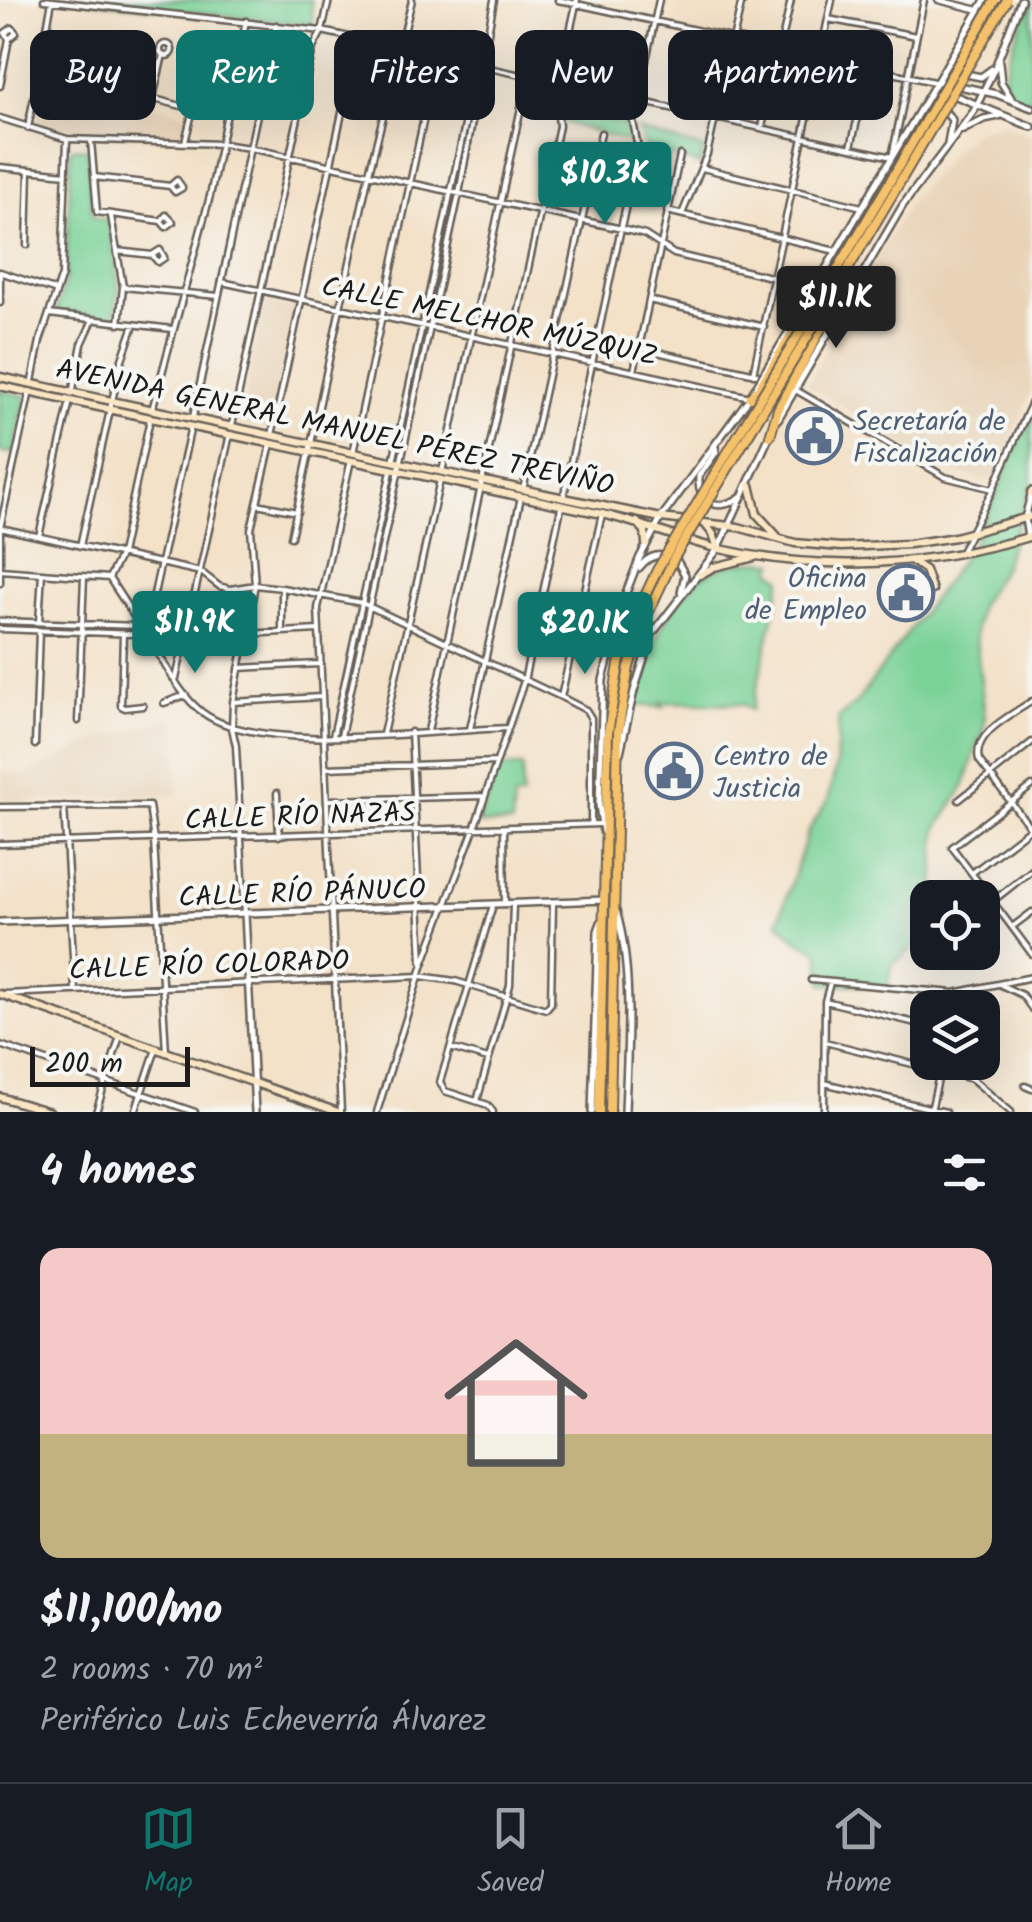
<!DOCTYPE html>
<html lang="en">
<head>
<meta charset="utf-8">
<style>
  body { margin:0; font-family:Kalam,sans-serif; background:#20242c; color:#f1f3f6; height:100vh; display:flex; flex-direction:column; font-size:38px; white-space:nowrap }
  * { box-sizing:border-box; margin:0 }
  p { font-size:32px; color:#9ea1a6 }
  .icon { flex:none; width:55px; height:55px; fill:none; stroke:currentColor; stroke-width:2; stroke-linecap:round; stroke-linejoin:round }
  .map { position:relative; height:1112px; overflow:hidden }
  .drawer { display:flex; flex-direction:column; background:#171b24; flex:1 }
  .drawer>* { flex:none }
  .banner { position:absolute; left:30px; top:30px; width:972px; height:90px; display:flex; gap:20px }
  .buttons { position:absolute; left:910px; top:880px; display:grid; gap:20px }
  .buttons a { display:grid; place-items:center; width:90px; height:90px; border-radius:20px; background:#171b24; box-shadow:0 10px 40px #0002; font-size:50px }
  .scale { position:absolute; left:30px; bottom:25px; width:160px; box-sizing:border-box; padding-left:10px; border:5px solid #1c1c1c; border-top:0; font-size:28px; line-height:35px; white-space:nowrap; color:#1c1c1c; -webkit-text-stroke:8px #f6f6f2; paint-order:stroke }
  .price { position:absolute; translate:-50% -85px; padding:0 22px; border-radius:10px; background:#0f766e; color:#fff; font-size:32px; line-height:65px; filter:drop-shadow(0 2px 5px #0008) }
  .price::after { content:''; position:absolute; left:50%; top:60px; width:30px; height:22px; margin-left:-15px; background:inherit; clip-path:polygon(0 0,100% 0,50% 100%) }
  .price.on { background:#222; color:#fff }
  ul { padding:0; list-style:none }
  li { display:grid; align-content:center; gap:20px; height:530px; padding:0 40px }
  li span { display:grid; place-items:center; height:310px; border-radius:20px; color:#555 }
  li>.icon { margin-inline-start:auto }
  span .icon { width:180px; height:180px; fill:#fffc; stroke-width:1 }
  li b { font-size:42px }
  h2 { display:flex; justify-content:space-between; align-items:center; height:120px; padding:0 40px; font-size:42px }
  .chip { padding:0 35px; border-radius:20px; background:#171b24; box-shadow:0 10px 40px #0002; font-size:35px; line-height:90px }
  .chip.on { background:#0f766e; color:#fff }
  .menu { display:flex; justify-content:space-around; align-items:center; height:140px; border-top:2px solid #363941; background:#171b24; font-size:28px; color:#9ea1a6 }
  .menu a { display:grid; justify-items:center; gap:5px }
  .menu .on { color:#0f766e }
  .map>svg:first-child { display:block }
  .built { fill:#e8d3b7 }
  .green { fill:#7ad297; stroke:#4b775a; stroke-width:2.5 }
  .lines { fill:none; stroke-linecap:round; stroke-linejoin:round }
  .minor-casing { stroke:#676158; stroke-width:9 }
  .tertiary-casing { stroke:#676158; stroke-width:10 }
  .secondary-casing { stroke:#676158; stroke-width:11 }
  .trunk-casing { stroke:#676158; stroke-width:12 }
  .minor { stroke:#fff; stroke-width:4 }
  .tertiary { stroke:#fff; stroke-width:5 }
  .secondary { stroke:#fbe6c4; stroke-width:6 }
  .trunk { stroke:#f5c16b; stroke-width:8 }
  .trunk-bridge-casing { stroke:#676158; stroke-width:12; stroke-linecap:butt }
  .trunk-bridge { stroke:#f5c16b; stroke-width:8 }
  .labels { text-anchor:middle; stroke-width:8; stroke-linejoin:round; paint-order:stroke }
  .street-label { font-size:28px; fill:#1c1c1c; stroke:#f6f6f2 }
  .service-label { font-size:28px; fill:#4e5e75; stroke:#f6f6f2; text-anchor:start }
</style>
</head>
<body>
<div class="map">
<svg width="1032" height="1112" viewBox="0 0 1032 1112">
  <rect width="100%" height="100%" fill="#f6f6f2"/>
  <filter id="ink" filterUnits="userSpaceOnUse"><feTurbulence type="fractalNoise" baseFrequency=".01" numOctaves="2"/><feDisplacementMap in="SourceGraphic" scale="20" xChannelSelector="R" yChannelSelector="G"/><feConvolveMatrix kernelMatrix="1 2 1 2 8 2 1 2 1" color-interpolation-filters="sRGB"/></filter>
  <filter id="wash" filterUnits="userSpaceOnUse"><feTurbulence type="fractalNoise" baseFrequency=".0048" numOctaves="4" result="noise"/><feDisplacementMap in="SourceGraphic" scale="40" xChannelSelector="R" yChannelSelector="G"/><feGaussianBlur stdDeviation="2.25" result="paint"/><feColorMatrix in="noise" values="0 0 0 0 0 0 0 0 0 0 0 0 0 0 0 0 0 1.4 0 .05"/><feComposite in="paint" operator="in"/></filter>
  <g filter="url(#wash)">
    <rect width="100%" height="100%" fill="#f3e1c8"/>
    <path class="built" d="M79,85L188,115L183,139L74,134L35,126L39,102L75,108Z
      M1001,124L1032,136V389L995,478L984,480L946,469L807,385L857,291L911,200L968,137L980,129Z
      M263,301L296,309L267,429L239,423Z
      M175,717L179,794L0,803V771L23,776L97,740Z"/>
    <path class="green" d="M80,0H311L313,25Z
      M1032,0V103L1012,94L1003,78L1015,37Z
      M560,107L629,126L636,145L564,122Z
      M638,130L704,149L700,165L645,147Z
      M71,148L88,149L92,213L95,217L109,220L119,289L114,318L56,311L66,278Z
      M0,390L26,396L14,453L0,452Z
      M1032,414V482L1003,568L979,606L975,631L985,717L983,736L979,739L965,785L937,829L934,897L928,898C928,930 919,946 892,965L888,986L823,984L819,952L796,939L778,922L809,830L828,800L836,766L839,717L856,703L973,544Z
      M753,561L775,562L772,571L782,579L752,710L743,704L661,702L664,707L636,705C636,665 676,588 714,570C726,564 740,563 753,561Z
      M499,767H523L522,797L514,798L512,824H478Z"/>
  </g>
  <g filter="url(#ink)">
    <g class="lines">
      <g class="minor-casing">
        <path id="minor" d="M44,0L322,31L892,157L924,0
          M558,0L934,82
          M938,0L979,10
          M828,19L916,36
          M160 50a6 6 0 1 1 12 0a6 6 0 1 1-12 0Z
          M77,79L193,109
          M0,86L9,39L5,33L12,28L16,33L9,39
          M115,88L125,52L131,47L126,40L120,46L125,52
          M35,95L71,100L84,47L90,44L87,37L80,40L84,47
          M153,98L163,55
          M0,118L67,139L222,144L250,148L622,229L645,235L674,254L775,278
          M762,127L791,0
          M28,128L52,1
          M91,141L97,212L161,221L166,227L173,222
          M185,142L205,60L211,56L207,49L200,55L205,60
          M851,147L869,68
          M0,167L66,174
          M702,168L862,207
          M94,177L170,186L175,192L182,188
          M170,186L177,180L182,187
          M667,211L836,251
          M682,214L707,154L742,0
          M111,216L123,287L119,324
          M161,221L166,215L173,222
          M27,245L29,170
          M117,251L152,255L158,262L164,258
          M152,255L160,250L164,257
          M0,272L57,291
          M222,282L750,397
          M123,287L218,296
          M649,300L764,327
          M0,303V272
          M49,314L172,329
          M639,348L756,374
          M634,371L680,155
          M753,374L832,0
          M32,381L40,341L62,275L67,140
          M794,389L945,477L993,489
          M72,394L82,344L92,322
          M152,410L210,196L246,21
          M193,417L276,25
          M232,425L313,48L322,31L329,0
          M272,435L358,39
          M353,453L430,89
          M393,462L472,92L478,82
          M442,472L522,103
          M523,490L601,133
          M563,499L638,149L633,121L659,0
          M257,504L297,512
          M0,528L201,572L219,586L230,589L255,585L282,588L362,603L561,697L586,710L591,718V824
          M39,536L70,401
          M291,537L369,173L412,0
          M80,546L120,365L134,325
          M961,552L993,489L1032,402
          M0,570L109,578
          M109,578L121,554L150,419
          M109,578L139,624
          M0,583V528L30,391
          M282,588V632
          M150,612L191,426
          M0,621L137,626
          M39,622L42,573
          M136 630a8 8 0 1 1 16 0a8 8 0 1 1-16 0Z
          M0,629L137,634
          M123,633L121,706L125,708L143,706
          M246,634L318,630
          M148,637C164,661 179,695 202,712C258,756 435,730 508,728
          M239,668L319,664
          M176,679L230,434
          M561,697L602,514
          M1032,701C1012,715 972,733 979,760L1032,830
          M233,702L321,697
          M164,703L186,695
          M78,721L84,577
          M470,729L521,497
          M428,731L559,126L556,95L577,0
          M411,732L422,962
          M383,734L440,480
          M333,736L391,471
          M341,736L459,194L494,0
          M35,745L39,630
          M326,768L496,762
          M1032,786L952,847L1032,954
          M277,793L279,836
          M330,800L485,796
          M959,800L1032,742
          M64,806L75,990
          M0,807L149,806L154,841L166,1052
          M504,829L505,904
          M0,844L600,824
          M972,873L1032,827
          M993,901L1032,870
          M245,914L236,746L232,728L233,702L255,585L251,529L271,444
          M1012,927L1032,912
          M811,980L954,993L1032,977
          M1001,985L1022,995L1032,1009
          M954,993L955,1008
          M4,994L420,976L455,981L546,1009L551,1003L553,903
          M825,1001L928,1026
          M825,1042L972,1079L1011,1112
          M0,1045L195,1112
          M450,1048L488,1059
          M824,1083L946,1112
          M1025,1086L1032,1089
          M477,1101L510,985L513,905
          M931,1111L942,1062
          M96,1112L120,1036
          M135,1112L156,1049
          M341,1112L318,608L351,460
          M377,1112L422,967L474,829L524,681L561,508
          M493,1112L488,1105L445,1091L440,1082L493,905
          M824,1112L825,1001L830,983"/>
      </g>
      <g class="tertiary-casing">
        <path id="tertiary" d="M963,42L959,62L966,74L981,77L992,69
          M999,62L1001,82L1011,98
          M937,81L996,94L1032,108
          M951,94L1032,127
          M943,109L952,120L948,144
          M963,130L984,119L999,116
          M778,419L903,205L974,111L996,65L1021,0
          M715,447L716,452L699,476C697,506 721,512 742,496
          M1028,537L1025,518L1032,491
          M639,568C650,554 661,552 677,561L685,575L681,592
          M620,753L634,691L652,634L718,549L771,433
          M603,832L599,805L603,680L624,598L640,557L661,518L750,397L985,0
          M616,911C634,970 627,1050 625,1112
          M245,914L255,1112
          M0,922L605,900
          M592,1112L598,931L602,920"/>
      </g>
      <g class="secondary-casing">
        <path id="secondary" d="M0,377L564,498L661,518L738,527L795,543L841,547L909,544L955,537L1032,516
          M0,386L602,514C642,523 680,540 720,549C826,573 928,566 1032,536
          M750,485L757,514L777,536
          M1031,493L1032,494
          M637,522L645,531L646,544
          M705,524L713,534L718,548
          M913,562L925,570L932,590
          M700,575L714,567L755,557
          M0,994L338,1112
          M0,1097L50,1112"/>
      </g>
      <g class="trunk-casing">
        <path id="trunk" d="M811,314L889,183
          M819,318L897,187
          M750,397L758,390L823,283L830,276
          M770,436L778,409L829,314L828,305
          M599,1112L608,733L619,664
          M610,1112L618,732L629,667"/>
      </g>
      <use href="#minor" class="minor"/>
      <use href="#tertiary" class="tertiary"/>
      <use href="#secondary" class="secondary"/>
      <use href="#trunk" class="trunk"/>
      <g class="trunk-bridge-casing">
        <path id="trunk-bridge" d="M889,183L995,0
          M897,187L1007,0
          M619,664L634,620L657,570L811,314
          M629,667L643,624L674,558L819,318"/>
      </g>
      <use href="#trunk-bridge" class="trunk-bridge"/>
    </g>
  </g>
  <defs>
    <g id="civic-ring" transform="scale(2.875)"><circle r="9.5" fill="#f6f6f2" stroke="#5c6f8a" stroke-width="1.5"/><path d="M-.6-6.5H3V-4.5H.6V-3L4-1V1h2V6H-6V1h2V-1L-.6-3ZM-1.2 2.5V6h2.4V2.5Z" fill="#5c6f8a"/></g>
  </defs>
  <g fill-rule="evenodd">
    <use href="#civic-ring" x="814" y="436"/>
    <use href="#civic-ring" x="906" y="593"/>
    <use href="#civic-ring" x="674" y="771"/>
  </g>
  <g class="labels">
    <g class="street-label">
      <text transform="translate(490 320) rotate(12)" y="10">CALLE MELCHOR MÚZQUIZ</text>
      <text transform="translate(335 426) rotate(12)" y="10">AVENIDA GENERAL MANUEL PÉREZ TREVIÑO</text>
      <text transform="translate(300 815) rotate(-2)" y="10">CALLE RÍO NAZAS</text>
      <text transform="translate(302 892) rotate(-2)" y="10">CALLE RÍO PÁNUCO</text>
      <text transform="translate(209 964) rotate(-2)" y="10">CALLE RÍO COLORADO</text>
    </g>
    <g class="service-label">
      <text x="853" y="430">Secretaría de<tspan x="853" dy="32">Fiscalización</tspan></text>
      <text x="867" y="587" text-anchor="end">Oficina<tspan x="867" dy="32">de Empleo</tspan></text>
      <text x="713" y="765">Centro de<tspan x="713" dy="32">Justicia</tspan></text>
    </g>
  </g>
</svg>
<div class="buttons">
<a><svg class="icon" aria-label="locate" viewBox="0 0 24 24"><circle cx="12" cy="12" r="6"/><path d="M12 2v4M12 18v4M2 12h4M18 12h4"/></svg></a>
<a><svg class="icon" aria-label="layers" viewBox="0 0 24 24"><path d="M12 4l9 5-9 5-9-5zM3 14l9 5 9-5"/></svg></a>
</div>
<div class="scale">200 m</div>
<b class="price" style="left:605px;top:227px">$10.3K</b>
<b class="price on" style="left:836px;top:351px">$11.1K</b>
<b class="price" style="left:195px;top:676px">$11.9K</b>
<b class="price" style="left:585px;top:677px">$20.1K</b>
<div class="banner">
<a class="chip">Buy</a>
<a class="chip on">Rent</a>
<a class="chip">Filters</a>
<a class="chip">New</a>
<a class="chip">Apartment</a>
</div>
</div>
<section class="drawer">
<h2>4 homes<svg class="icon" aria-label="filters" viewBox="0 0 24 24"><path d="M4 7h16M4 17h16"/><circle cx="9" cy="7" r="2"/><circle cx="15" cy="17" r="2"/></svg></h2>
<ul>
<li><span style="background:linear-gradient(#f6c9c9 60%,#c2b280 0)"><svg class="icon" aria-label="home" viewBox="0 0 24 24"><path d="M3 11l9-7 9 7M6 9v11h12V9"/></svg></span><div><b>$11,100/mo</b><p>2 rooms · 70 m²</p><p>Periférico Luis Echeverría Álvarez</p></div></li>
</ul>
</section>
<nav class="menu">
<a class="on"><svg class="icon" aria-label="map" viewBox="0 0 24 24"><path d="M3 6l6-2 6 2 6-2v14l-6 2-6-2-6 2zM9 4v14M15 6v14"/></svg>Map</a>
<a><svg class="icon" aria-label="saved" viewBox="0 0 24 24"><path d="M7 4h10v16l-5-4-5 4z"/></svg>Saved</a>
<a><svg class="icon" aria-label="home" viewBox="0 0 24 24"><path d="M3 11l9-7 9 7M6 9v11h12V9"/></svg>Home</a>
</nav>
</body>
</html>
